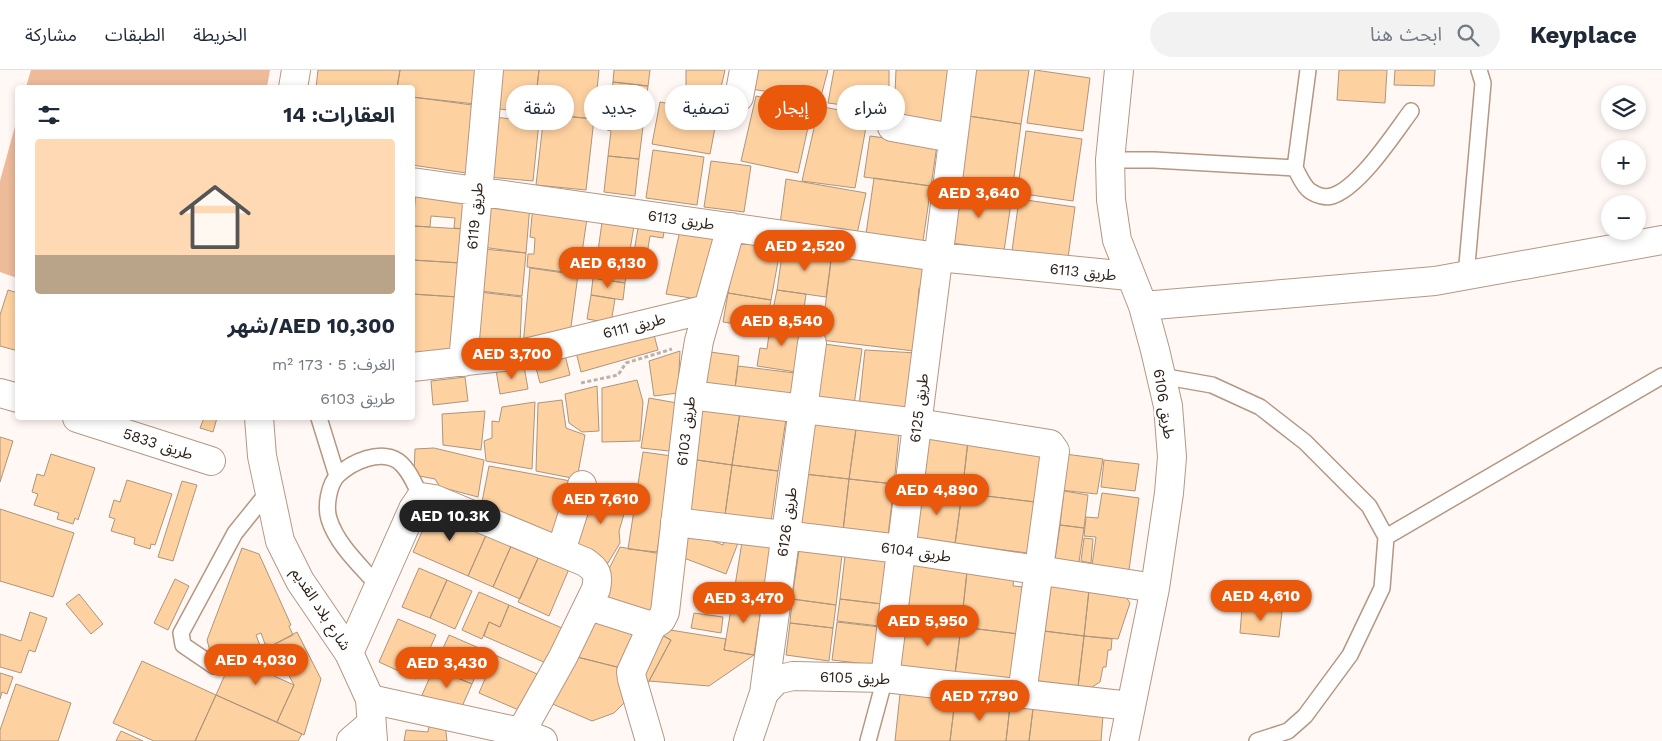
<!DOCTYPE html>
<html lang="ar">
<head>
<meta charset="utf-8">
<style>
  body { margin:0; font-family:"Work Sans","Noto Sans Arabic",sans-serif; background:#f2f2f3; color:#1f2937; direction:rtl; height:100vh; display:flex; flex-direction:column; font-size:19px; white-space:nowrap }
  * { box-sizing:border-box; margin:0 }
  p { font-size:16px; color:#747a83 }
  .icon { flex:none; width:28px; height:28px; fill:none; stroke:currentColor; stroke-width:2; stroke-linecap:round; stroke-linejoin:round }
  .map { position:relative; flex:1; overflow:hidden; direction:ltr }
  .sheet { position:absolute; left:15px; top:15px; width:400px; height:335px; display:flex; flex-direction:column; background:#fff; border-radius:5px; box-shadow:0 2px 8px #0003; direction:rtl }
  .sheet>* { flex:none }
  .banner { position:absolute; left:430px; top:15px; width:475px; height:45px; direction:rtl; display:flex; gap:10px }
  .fabs { position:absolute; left:1601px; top:15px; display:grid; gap:10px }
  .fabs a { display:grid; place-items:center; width:45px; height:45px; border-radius:50%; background:#fff; box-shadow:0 2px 8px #0003; font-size:25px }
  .price { position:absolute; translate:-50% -42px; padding:0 11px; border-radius:18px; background:#ea580c; color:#fff; font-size:16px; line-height:32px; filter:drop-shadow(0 1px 2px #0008) }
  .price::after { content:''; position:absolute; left:50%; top:30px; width:15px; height:11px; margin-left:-8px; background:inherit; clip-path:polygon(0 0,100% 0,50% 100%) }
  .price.selected { background:#222; color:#fff }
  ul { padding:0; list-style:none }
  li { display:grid; align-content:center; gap:10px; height:265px; padding:0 20px }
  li+li { border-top:1px solid #e0e1e3 }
  li span { display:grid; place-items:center; height:155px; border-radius:5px; color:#555 }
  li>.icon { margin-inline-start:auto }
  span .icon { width:90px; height:90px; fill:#fffc; stroke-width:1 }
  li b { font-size:21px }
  h2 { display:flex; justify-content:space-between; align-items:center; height:60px; padding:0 20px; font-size:21px }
  .chip { padding:0 18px; border-radius:22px; background:#fff; box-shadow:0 2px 8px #0003; font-size:18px; line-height:45px }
  .chip.selected { background:#ea580c; color:#fff }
  header { display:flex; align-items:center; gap:30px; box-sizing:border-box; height:70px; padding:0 25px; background:#fff; border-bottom:1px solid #e0e1e3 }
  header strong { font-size:24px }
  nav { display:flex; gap:28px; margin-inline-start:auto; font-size:18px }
  .search { width:350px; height:45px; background:#f2f2f3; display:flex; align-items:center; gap:12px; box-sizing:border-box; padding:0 18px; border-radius:28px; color:#747a83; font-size:19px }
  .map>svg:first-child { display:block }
  .green { fill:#edbb9a }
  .building { fill:#fed1a0; stroke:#ad957c }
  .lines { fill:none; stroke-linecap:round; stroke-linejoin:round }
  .service-casing { stroke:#b59783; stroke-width:18 }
  .minor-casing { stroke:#b59783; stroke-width:30 }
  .tertiary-casing { stroke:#b59783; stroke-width:30 }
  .path { stroke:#bbb2ad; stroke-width:3; stroke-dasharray:4 2.5; stroke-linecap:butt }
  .service { stroke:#fff; stroke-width:15 }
  .minor { stroke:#fff; stroke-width:28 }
  .tertiary { stroke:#fff; stroke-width:28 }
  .labels { text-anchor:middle; stroke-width:5; stroke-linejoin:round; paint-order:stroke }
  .street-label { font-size:15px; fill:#2f231b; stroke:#fff }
</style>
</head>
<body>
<header>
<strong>Keyplace</strong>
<div class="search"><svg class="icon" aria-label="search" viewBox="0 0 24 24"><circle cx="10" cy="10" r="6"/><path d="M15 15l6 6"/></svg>ابحث هنا</div>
<nav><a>الخريطة</a><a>الطبقات</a><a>مشاركة</a></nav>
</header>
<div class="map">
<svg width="1662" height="671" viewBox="0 0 1662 671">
  <rect width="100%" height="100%" fill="#fff8f4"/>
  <path class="green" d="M31,0H270L267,17H26Z
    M17,49V208L0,202V111Z"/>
  <path class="building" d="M318,0H400L397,18H316Z
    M400,0H478L475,34L412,27V18H397Z
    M495,0H539L534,43L491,38Z
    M539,0H599L594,49L534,43Z
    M614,0H650L648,16L613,12Z
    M686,0H725L717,35L686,29Z
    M753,0H828L820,30L751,19Z
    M834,0H889V41L828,33Z
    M896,0H948L943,55L894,47Z
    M969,0H1029L1021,54L962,45Z
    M1035,0L1090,8L1083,61L1027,53Z
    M1339,0H1387L1385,33L1337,30Z
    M1395,0H1435L1434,16L1394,15Z
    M613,12L648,16L639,89L608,86L611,61L607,60Z
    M756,26L812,39L798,103L741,91Z
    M412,27L480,36L473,104L412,95Z
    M660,32L718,42L710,84L652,74Z
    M819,36L868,46L855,118L802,111Z
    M544,44L594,49L586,120L536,115Z
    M962,45L1021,54L1012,122L952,114Z
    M494,47L539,52L533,111L488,107Z
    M1026,61L1082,69L1073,131L1017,123Z
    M870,66L937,75L931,116L864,107Z
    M653,80L704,87L697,135L646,128Z
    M608,86L639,89L635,126L604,122Z
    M711,91L751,96L744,142L704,137Z
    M874,108L931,116L923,171L866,164Z
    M786,109L866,123L857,164L780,154Z
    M953,118L1012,126L1004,181L946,172Z
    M416,120L467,128L465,159L454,158L455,148L431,146L430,157L413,156Z
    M1019,129L1075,137L1068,188L1012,181Z
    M485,130L530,135L526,183L482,177Z
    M533,135L588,141L579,204L527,197L528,184H534L535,168L530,167Z
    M603,145L635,150L629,186L598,181Z
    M639,152L665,156L663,168L650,166L647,184L634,182Z
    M413,156L463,159L461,193L412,190Z
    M681,156L708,160L713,171L697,229L666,224Z
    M738,167L781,175L771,230L728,223Z
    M783,178L832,183L826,227L777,220Z
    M483,179L526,183L522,226L480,221Z
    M598,181L629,186L625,213L593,208Z
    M832,183L934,200L931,220L919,218L914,281L821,270Z
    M412,190L461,193L458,227L412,224Z
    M530,198L578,205L570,264L523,276Z
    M593,208L625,213L623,230L591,225Z
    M8,220L18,223V281L0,276V245Z
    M777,220L806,224L802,254L771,249Z
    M479,222L522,227L520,273L474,279Z
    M728,223L771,230L766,259L723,252Z
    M412,224L458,227L455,284L412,288Z
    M591,225L615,229L611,253L587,249Z
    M771,249L802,254L796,302L757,296L760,278L767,279Z
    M653,261L658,280L581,302L576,282Z
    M824,274L862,279L854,335L815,331Z
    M865,280L917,283L911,341L859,336Z
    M680,281L678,323L654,326L649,291Z
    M703,281L739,286L735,318L699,314Z
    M565,285L570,305L540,313L535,294Z
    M524,296L528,319L500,324L496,300Z
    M738,296L795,303L792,325L735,318Z
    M465,307L468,331L433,335L431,311Z
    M637,310L643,332L640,371L602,372V318Z
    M597,316L599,361L582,362L569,353L565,324Z
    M649,328L677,333L669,381L641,378Z
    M562,330L566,358L585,365L577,409L536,401L538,333Z
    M535,332L532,399L486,391L484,371L492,368V351L499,352L502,337Z
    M698,336L740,342L732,395L690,389Z
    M485,341L481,380L443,375L442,344Z
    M740,342L786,349L778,401L732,395Z
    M204,348H217L213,362L200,358Z
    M810,353L856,359L849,409L804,404Z
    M856,359L899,364L894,414L849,409Z
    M925,366L968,371L962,423L918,417Z
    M0,367L13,371L0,412Z
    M968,371L1042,380L1035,432L962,423Z
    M434,378L484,390L478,427L440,417L435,409L414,405L415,379Z
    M643,382L672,386L657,482L628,479Z
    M51,384L95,398L78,450L75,448L73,454L57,449L59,443L34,435L38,424L32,422L37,404L44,406Z
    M1065,384L1103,389L1097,424L1060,420Z
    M690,389L732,395L725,445L683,439Z
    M1104,390L1139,394L1135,421L1101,417Z
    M732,395L778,401L771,452L725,445Z
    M489,396L576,412L559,468L480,442Z
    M804,404L849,409L843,461L798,455Z
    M849,409L894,414L888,466L843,461Z
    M127,410L172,424L155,475L151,474L150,479L134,474L135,468L111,461L115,449L109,447L114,430L120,432Z
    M182,411L197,415L173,491L158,487Z
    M918,417L962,423L955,474L912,469Z
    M590,421L629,427L619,461L620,473L608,493L594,489L578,477L575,469Z
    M1064,421L1088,425L1084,458L1060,455Z
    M962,423L1035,432L1028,483L955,474Z
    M1102,423L1139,428L1129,500L1092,495L1096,467L1084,466L1086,447L1098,448Z
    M0,439L74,463L53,527L0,511Z
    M432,439L487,463L468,506L413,482Z
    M1060,455L1084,458L1079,492L1055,489Z
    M685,460L723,475L726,468L738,473L726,504L676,485Z
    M487,463L512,474L493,517L468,506Z
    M1084,468L1093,469L1091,493L1081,491Z
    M742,472L772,476L763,527L734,522Z
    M512,474L539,486L520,529L493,517Z
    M620,477L662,484L660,528L648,551L602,527L603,511Z
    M242,478L259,484L291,555L289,556L293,565L273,575L265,574L261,563L256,565L261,578L231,591L210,581L207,570Z
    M799,480L842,485L836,535L792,529Z
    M539,486L569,499L549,546L518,532Z
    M845,486L887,491L882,534L840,529Z
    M908,494L967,501L961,557L901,550Z
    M419,498L447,510L430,548L402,537Z
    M967,502L1014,507L1013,516L1024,517L1019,564L961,557Z
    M175,509L189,516L168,560L154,553Z
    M447,510L472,521L455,559L430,548Z
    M1051,516L1089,520L1084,566L1045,561Z
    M1089,520L1124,524L1130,533L1118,569L1084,566Z
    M479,522L509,535L500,557L489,552L482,569L462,560Z
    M734,522L763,527L754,585L724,580Z
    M79,524L103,554L91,564L66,534Z
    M792,529L836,535L833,558L790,553Z
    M840,529L882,534L879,556L837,551Z
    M509,535L562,558L546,593L484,566L489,552L500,557Z
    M1242,538L1282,542L1279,567L1240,563Z
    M30,542L47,548L35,582L29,580L21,603L0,597V564L21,571Z
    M694,543L723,547L721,563L691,558Z
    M590,545L636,563L621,598L573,586Z
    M398,549L436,565L416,609L379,592Z
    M901,550L961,557L955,604L896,597Z
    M837,552L880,557L875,595L832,590Z
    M790,553L833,558L829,591L786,585Z
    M961,557L1019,564L1013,611L955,604Z
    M658,558L726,569L724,580L754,585L709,616L649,611L671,570L656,562Z
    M1043,561L1084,566L1078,617L1037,613Z
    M297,562L321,609L304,665L277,652L294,615L273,575Z
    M656,562L671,570L647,615L632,607Z
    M449,565L486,581L472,614L434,598Z
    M1084,566L1112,569L1111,580H1108L1106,597H1103L1100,612L1089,619L1078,617Z
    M253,582L273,591L276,601L274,606L294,615L277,652L216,625L231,591Z
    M495,585L537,604L521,641L479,623Z
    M573,586L621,598L629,628L614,643L592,651L548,632Z
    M142,591L216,625L195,671H154L113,653Z
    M434,598L472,614L460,641L422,625Z
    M0,603L13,607L7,624L2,622L0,629Z
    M16,614L71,633L58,671H0V660Z
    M900,624L955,630L950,671H895Z
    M216,625L302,664L298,671H195Z
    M955,630L1010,636L1006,671H950Z
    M1010,636L1033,639L1029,671H1006Z
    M1033,639L1103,646L1101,671H1029Z
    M430,651L445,653L447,671H404L406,660L428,662Z
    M121,661L143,671H116Z"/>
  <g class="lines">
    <g class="service-casing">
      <path id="service" d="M1110,90H1154L1295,98L1308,0
        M1295,98C1299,105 1303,116 1310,121C1316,125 1325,128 1332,126C1359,118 1394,64 1411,41
        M1466,206L1483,13L1479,0
        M1161,306L1212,315L1260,337L1305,372L1369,436L1386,467L1382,518L1350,585L1305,646L1288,661L1257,671
        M319,348L337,406
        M1386,467L1662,306
        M379,517C361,496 337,475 329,449C325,436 329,414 338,405C352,392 380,379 398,391C409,399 415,415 421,427
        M214,596L183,575L181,563L235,463L268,422
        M868,671L885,608"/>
    </g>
    <g class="minor-casing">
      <path id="minor" d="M1119,0L1110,90L1111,130L1117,170L1143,236L1155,280L1168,336L1172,387L1169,423L1155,518L1124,671
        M739,27L744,0
        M892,57L952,68
        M412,112L938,187L1129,206
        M1143,236L1435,211L1662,170
        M463,292L489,0
        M412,297L512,286L707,239
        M0,323L18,328
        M690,325L918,353L1050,374L1055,381L1022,624
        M77,348L211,391
        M675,452L900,479L1155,518
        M561,481L582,415
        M589,536L652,556L661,550L665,542L690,325L699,271L731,157
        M349,583L413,439L421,427L434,429L585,492C597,500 599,505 596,519L563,587L516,671
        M885,608L962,0
        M764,623L776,610L793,606L885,608L1130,636
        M370,629L520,662L543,671
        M351,671L371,654
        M650,671L632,609L631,602L652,556
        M748,671L764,623L812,273"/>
    </g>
    <g class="tertiary-casing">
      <path id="tertiary" d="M293,18L296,0
        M259,348L262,386L280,471L300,511L349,583L370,629L373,671"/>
    </g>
    <path class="path" d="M581,313L618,305L626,293L672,279"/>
    <use href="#service" class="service"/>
    <use href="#minor" class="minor"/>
    <use href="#tertiary" class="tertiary"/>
  </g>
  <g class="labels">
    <g class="street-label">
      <text transform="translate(475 146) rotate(-85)" y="5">طريق 6119</text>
      <text transform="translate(681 150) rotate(8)" y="5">طريق 6113</text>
      <text transform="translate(1083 202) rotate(6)" y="5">طريق 6113</text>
      <text transform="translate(634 256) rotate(-14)" y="5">طريق 6111</text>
      <text transform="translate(1164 334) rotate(81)" y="5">طريق 6106</text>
      <text transform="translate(919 338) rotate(-83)" y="5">طريق 6125</text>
      <text transform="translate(686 361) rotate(-83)" y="5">طريق 6103</text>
      <text transform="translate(158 374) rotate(18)" y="5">طريق 5833</text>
      <text transform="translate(787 452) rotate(-82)" y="5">طريق 6126</text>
      <text transform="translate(916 482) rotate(8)" y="5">طريق 6104</text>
      <text transform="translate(321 539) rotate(57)" y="5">شارع بلاد القديم</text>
      <text transform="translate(855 608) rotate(2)" y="5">طريق 6105</text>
    </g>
  </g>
</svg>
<div class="fabs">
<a><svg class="icon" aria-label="layers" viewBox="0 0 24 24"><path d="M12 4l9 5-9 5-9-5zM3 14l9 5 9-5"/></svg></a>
<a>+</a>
<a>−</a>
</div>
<b class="price" style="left:979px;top:149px">AED 3,640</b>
<b class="price" style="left:805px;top:202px">AED 2,520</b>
<b class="price" style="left:608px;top:219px">AED 6,130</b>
<b class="price" style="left:782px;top:277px">AED 8,540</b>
<b class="price" style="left:512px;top:310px">AED 3,700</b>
<b class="price" style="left:937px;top:446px">AED 4,890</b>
<b class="price" style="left:601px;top:455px">AED 7,610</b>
<b class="price selected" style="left:450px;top:472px">AED 10.3K</b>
<b class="price" style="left:1261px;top:552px">AED 4,610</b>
<b class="price" style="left:744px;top:554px">AED 3,470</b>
<b class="price" style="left:928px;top:577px">AED 5,950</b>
<b class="price" style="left:256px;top:616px">AED 4,030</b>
<b class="price" style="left:447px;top:619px">AED 3,430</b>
<b class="price" style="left:980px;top:652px">AED 7,790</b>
<div class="banner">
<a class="chip">شراء</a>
<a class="chip selected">إيجار</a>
<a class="chip">تصفية</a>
<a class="chip">جديد</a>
<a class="chip">شقة</a>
</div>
<section class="sheet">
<h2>العقارات: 14<svg class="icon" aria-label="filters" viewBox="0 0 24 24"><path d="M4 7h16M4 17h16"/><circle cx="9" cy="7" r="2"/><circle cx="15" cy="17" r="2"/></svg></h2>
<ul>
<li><span style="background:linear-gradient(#ffd9b3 75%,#b9a48a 0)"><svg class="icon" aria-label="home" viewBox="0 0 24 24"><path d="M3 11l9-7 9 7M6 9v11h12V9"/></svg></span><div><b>AED 10,300/شهر</b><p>الغرف: 5 · 173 m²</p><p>طريق 6103</p></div></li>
</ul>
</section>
</div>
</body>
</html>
